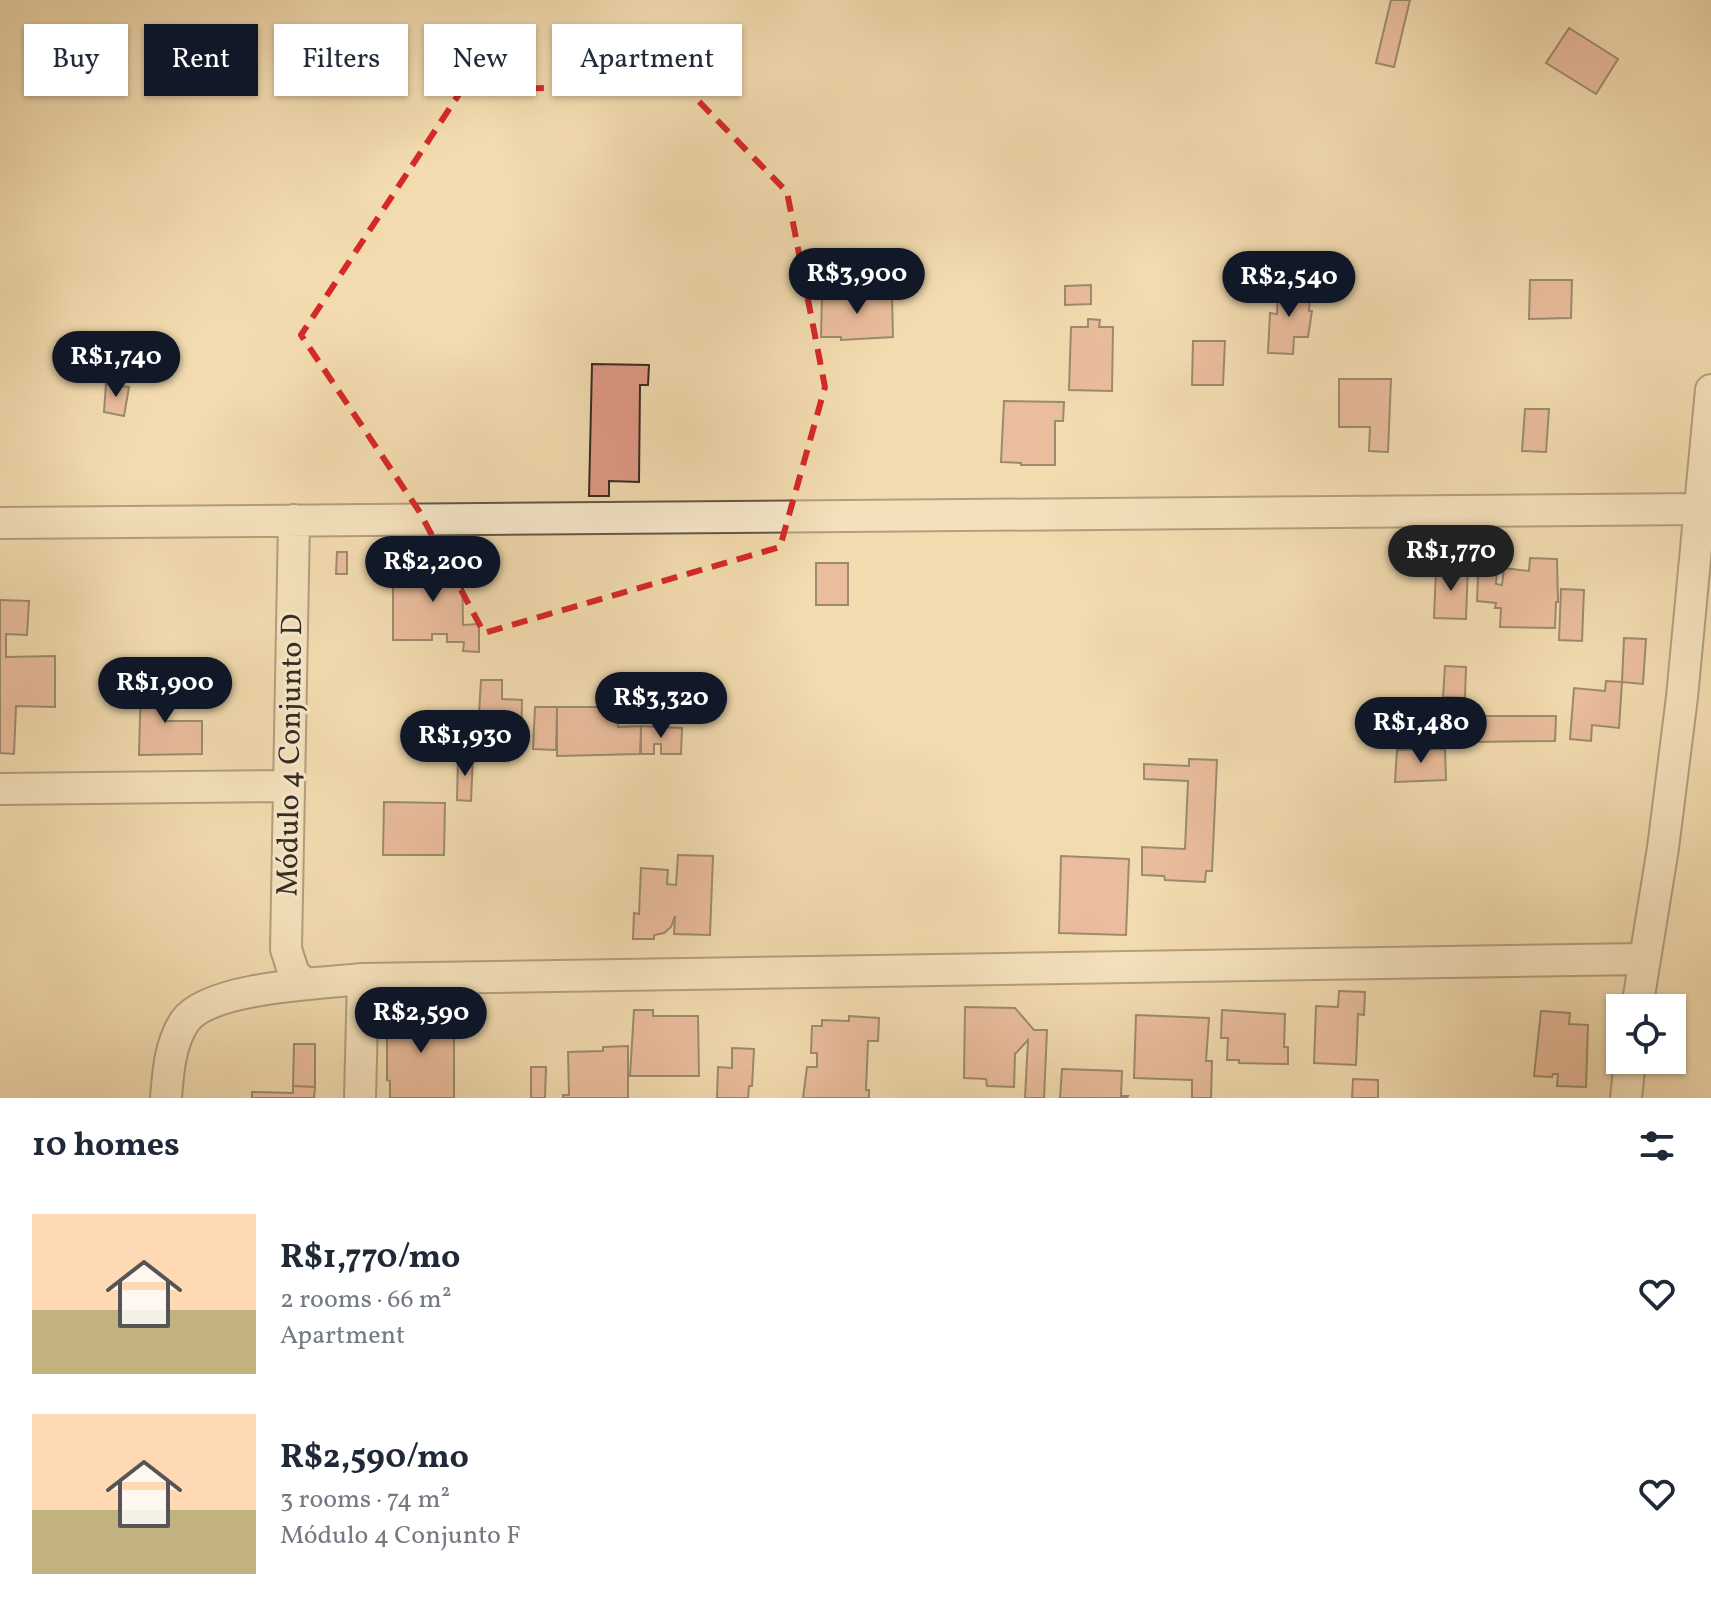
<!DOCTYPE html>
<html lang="en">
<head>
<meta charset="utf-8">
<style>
  body { margin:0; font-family:Vollkorn,serif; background:#f6f6f7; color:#1f2937; height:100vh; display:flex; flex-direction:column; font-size:30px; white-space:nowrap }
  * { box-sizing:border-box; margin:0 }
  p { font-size:26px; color:#747a83 }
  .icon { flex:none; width:44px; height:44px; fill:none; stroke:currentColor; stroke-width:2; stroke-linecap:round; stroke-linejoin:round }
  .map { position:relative; height:1098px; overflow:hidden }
  .side { display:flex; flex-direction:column; background:#fff; flex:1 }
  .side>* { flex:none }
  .hud { position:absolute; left:24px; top:24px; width:800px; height:72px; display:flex; gap:16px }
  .buttons { position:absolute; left:1606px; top:994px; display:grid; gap:16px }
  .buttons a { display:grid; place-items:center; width:80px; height:80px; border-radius:0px; background:#fff; box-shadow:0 2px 6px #0004; font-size:40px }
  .price { position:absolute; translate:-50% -68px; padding:0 18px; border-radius:28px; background:#111827; color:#fff; font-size:26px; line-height:52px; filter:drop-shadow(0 2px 4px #0008) }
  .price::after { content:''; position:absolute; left:50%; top:48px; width:24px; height:18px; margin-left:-12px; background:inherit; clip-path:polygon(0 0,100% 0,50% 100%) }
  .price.current { background:#222; color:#fff }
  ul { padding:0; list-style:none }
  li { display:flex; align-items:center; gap:24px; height:200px; padding:0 32px }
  li span { display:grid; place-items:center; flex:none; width:224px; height:160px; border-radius:0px; color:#555 }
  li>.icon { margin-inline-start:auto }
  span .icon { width:96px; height:96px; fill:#fffc; stroke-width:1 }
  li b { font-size:34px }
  h2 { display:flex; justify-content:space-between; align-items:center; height:96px; padding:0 32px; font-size:34px }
  .chip { padding:0 28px; border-radius:0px; background:#fff; box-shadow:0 2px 6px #0004; font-size:28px; line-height:72px }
  .chip.current { background:#111827; color:#fff }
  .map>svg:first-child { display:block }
  .building { fill:#e09985; stroke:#342b22; stroke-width:2 }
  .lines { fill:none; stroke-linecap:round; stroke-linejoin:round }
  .minor-casing { stroke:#645745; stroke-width:34 }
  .minor { stroke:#f7e8cb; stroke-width:30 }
  .marked { fill:none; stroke:#d62828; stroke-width:6; stroke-dasharray:16 10; stroke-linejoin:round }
  .labels { text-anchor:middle; stroke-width:6; stroke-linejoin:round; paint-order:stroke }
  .street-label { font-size:30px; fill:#342b22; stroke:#f7e8cb }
</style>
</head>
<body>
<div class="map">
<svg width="1711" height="1098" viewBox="0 0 1711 1098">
  <rect width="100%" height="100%" fill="#f2dbaf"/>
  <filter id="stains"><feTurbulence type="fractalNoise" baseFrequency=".0025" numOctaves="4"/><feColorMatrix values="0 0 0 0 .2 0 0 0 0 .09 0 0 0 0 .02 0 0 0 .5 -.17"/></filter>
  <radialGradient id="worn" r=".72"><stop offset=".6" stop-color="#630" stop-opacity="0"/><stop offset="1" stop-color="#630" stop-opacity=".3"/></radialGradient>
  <path class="building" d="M1391,0H1410L1394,67L1376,63Z
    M1569,28L1618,59L1596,94L1546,63Z
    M1530,280H1572L1571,318L1529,319Z
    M1278,283H1302V297H1310L1309,311H1312L1308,337H1294L1293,354L1268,353L1270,313L1277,314Z
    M1091,285V304L1065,305V286Z
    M822,294H892L893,337L841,340V337H821Z
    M1088,319L1100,320L1099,327H1113L1112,391L1069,390L1071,327H1088Z
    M133,336L175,343L170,374L128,367Z
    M1193,341H1225L1223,385H1192Z
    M592,364L649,365L648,385H640L639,482L609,481V496H589Z
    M1339,379H1391L1388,452L1369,451L1370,427H1339Z
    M106,384L129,387L124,416L104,412Z
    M1004,401L1064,402L1063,421H1055V465H1021V463L1001,462Z
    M1525,409H1549L1546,452L1522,451Z
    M1479,549L1502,550L1501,568H1497L1496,584L1502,585L1504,568L1529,571L1530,558L1557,559L1558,602H1556L1555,628L1500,627L1501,608H1495L1496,603L1477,601Z
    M337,552H347V574H336Z
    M443,554H462L463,625L479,624V652L463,651L464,642H447V634H432V640H393V579H408V561H433L434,563L443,564Z
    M816,563H848V605H816Z
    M1449,564L1468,565L1466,619L1434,618L1436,570H1448Z
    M1561,589L1584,590L1582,641L1559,640Z
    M0,600L29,601L27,635L6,634V657L55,656V707L16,706L14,754L0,753Z
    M1624,638L1646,639L1643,684L1622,682L1619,728L1592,725L1591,741L1570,739L1574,688L1605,691L1606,681L1622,682Z
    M1445,666L1466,667L1465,698L1443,697Z
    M141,680H166V721H202V754L139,755Z
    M481,680H502V699L522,700L521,748L477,747Z
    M535,707H557L556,750L533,749Z
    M557,707H619L618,727L641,726L640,754L557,756Z
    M1473,716H1556L1555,741L1472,742Z
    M641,726L682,728L681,754H661V744H654V754H641Z
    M1445,749L1446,780L1395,782L1397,750Z
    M458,756H473L471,801L457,800Z
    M1189,759L1217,760L1212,871H1206L1205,882L1165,880L1164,876L1142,875V847L1185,849L1188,781L1144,779V764L1189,766Z
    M384,802L445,803L444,855H383Z
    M678,855L713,856L710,935L674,934L675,916L671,927L664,933L654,935V939H633L634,913L639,914L641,868L668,870L667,884L676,885Z
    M1061,856L1129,859L1126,935L1059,933Z
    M1339,991L1365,992L1364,1015L1358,1014L1356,1065L1314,1063L1316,1006L1338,1007Z
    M965,1007L1015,1008L1034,1030H1047L1044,1098H1025L1028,1040L1015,1054L1014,1087L987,1086L986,1079L964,1078Z
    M395,1009H425V1015H454V1098H390V1081L387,1080V1016H395Z
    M634,1010H653V1016H698L699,1076H630Z
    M1222,1010L1285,1014L1284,1047H1288V1064L1239,1063V1060H1227L1228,1038H1221Z
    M1541,1011L1570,1013L1569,1024L1588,1025L1586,1087L1557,1086L1558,1074H1553L1552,1077L1534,1076Z
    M1136,1015L1209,1018L1206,1061H1212L1211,1098H1192V1080L1134,1078Z
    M849,1016L879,1018L878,1041H868L866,1090H869V1098H803L807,1067H817V1053H811L812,1026H822V1020L849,1021Z
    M294,1044H315V1087L293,1086Z
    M628,1046V1098H563V1095H569L568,1052L603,1051V1047Z
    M732,1048L754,1049L752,1086H749L748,1098H717L718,1067L732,1068Z
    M531,1067H546L545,1098H531Z
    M1062,1069L1122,1071L1121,1096H1128L1127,1098H1060Z
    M1353,1079L1378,1080V1098H1352Z
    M293,1086L315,1087L314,1098H252V1092L293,1093Z"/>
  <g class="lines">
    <g class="minor-casing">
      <path id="minor" d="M294,520L286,949L294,974L305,983
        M0,523L1699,509
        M0,789L288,786
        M1637,1008L1663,848L1682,697L1711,390
        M166,1098C168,1072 170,1043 185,1021C209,987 323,983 363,979L1643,959
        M360,1098L363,979
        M1626,1098L1630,1060"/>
    </g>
    <use href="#minor" class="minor"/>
  </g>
  <path d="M0 0H1711V1098H0ZM681,83L787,192L825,387L780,547L484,633L419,511L301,335L461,91Z" fill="#f2dbaf" fill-opacity=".55" fill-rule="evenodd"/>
  <path class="marked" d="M681,83L787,192L825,387L780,547L484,633L419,511L301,335L461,91Z"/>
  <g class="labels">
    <g class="street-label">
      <text transform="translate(289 755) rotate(-89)" y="10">Módulo 4 Conjunto D</text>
    </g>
  </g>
  <rect width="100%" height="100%" filter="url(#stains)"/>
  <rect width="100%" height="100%" fill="url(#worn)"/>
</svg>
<div class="buttons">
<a><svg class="icon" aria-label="locate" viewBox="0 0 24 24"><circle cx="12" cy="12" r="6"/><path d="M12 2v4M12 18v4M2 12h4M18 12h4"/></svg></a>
</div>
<b class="price" style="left:857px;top:316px">R$3,900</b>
<b class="price" style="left:1289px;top:319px">R$2,540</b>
<b class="price" style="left:116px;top:399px">R$1,740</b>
<b class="price current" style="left:1451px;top:593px">R$1,770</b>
<b class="price" style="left:433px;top:604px">R$2,200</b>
<b class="price" style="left:165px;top:725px">R$1,900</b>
<b class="price" style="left:661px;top:740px">R$3,320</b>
<b class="price" style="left:1421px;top:765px">R$1,480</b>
<b class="price" style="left:465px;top:778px">R$1,930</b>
<b class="price" style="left:421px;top:1055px">R$2,590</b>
<div class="hud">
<a class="chip">Buy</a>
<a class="chip current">Rent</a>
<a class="chip">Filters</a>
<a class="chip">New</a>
<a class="chip">Apartment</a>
</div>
</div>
<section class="side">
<h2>10 homes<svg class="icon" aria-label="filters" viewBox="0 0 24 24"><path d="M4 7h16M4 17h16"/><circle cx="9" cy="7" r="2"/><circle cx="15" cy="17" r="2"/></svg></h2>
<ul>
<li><span style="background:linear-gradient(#ffd9b3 60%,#c2b280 0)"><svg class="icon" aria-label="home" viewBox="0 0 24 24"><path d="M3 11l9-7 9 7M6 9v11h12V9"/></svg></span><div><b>R$1,770/mo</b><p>2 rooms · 66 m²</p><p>Apartment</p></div><svg class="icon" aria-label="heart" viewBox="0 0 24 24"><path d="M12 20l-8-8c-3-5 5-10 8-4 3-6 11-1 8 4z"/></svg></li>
<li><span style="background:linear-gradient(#ffd9b3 60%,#c2b280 0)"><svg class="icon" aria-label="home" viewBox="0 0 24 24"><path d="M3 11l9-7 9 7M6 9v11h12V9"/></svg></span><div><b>R$2,590/mo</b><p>3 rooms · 74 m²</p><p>Módulo 4 Conjunto F</p></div><svg class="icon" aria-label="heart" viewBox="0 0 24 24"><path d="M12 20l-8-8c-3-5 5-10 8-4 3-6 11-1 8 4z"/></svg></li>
</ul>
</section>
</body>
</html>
